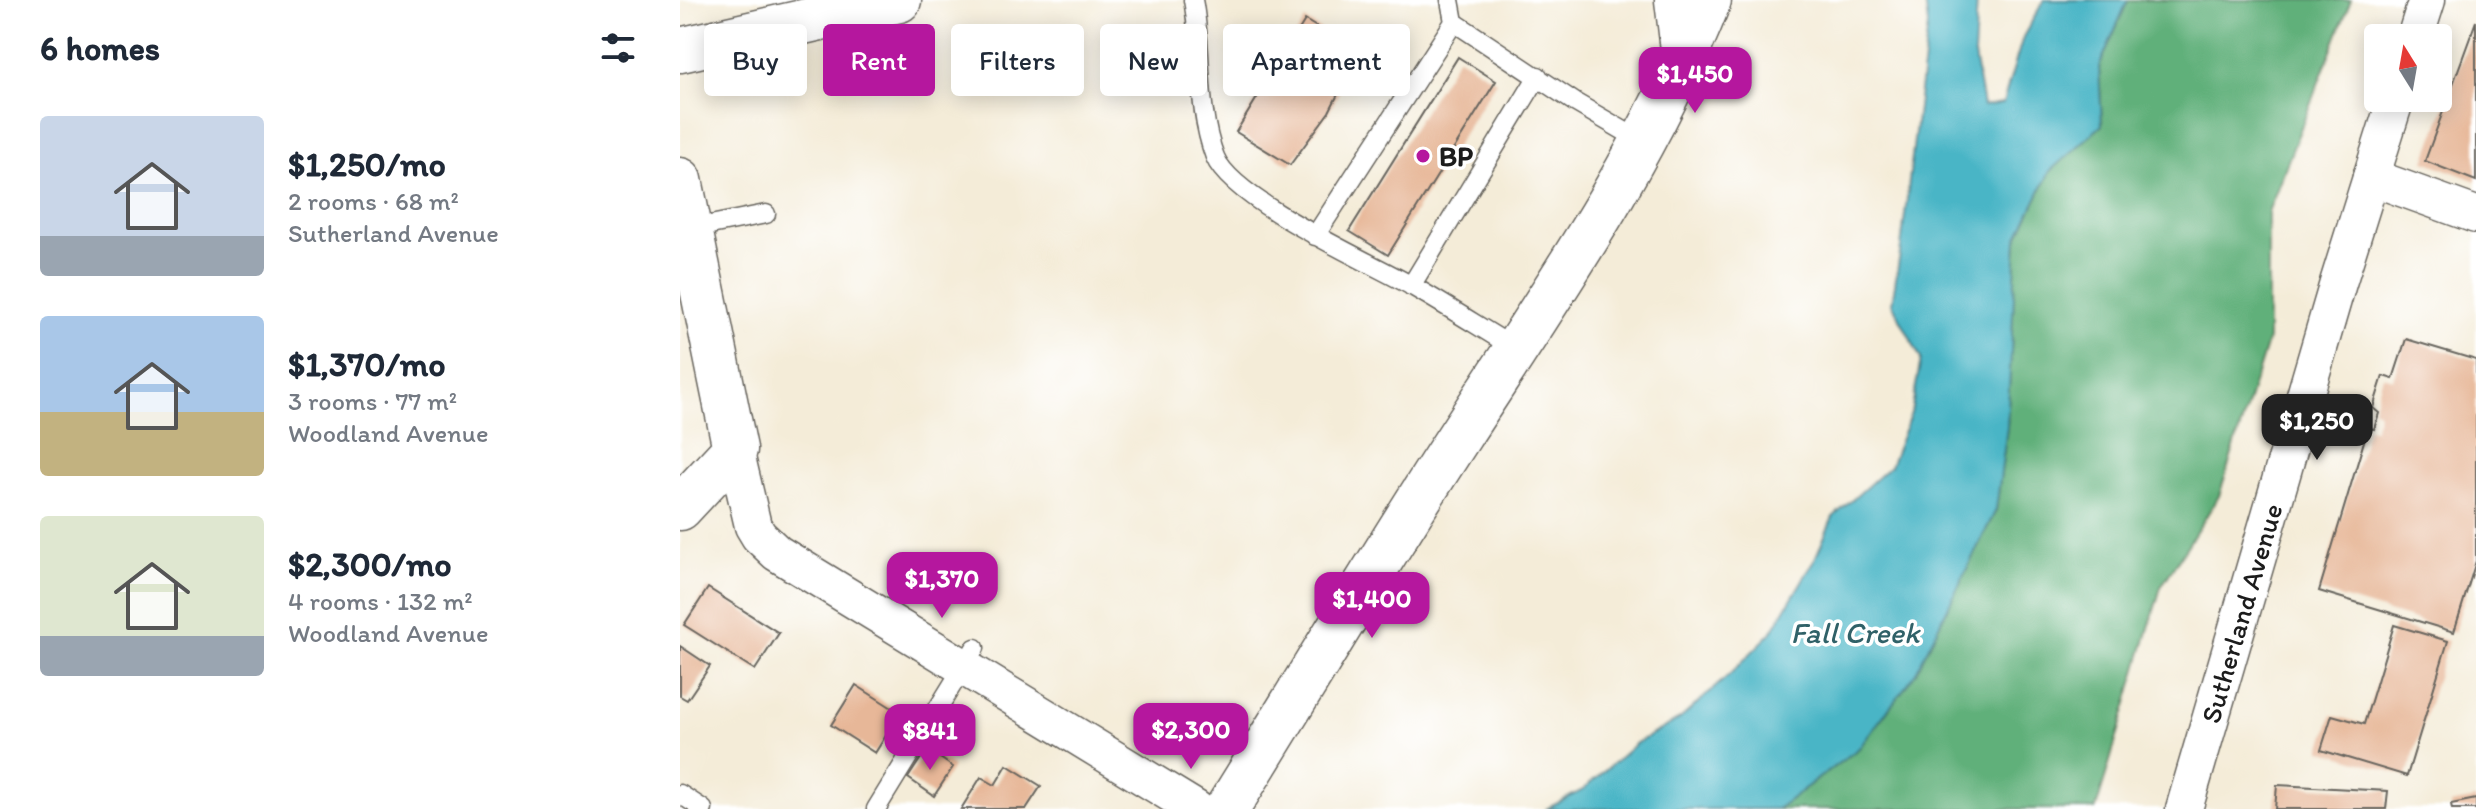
<!DOCTYPE html>
<html lang="en">
<head>
<meta charset="utf-8">
<style>
  body { margin:0; font-family:Itim,sans-serif; background:#f2f2f3; color:#1f2937; height:100vh; display:flex; flex-direction:column; font-size:30px; white-space:nowrap }
  * { box-sizing:border-box; margin:0 }
  p { font-size:26px; color:#747a83 }
  .icon { flex:none; width:44px; height:44px; fill:none; stroke:currentColor; stroke-width:2; stroke-linecap:round; stroke-linejoin:round }
  .map { position:relative; flex:1; overflow:hidden }
  .sheet { display:flex; flex-direction:column; background:#fff; width:680px }
  .sheet>* { flex:none }
  .guide { position:absolute; left:24px; top:24px; width:760px; height:72px; display:flex; gap:16px }
  .needle { width:52px; rotate:349deg }
  .fabs { position:absolute; left:1684px; top:24px; display:grid; gap:16px }
  .fabs a { display:grid; place-items:center; width:88px; height:88px; border-radius:8px; background:#fff; box-shadow:0 4px 20px #0003; font-size:40px }
  .price { position:absolute; translate:-50% -68px; padding:0 18px; border-radius:16px; background:#b5179e; color:#fff; font-size:26px; line-height:52px; filter:drop-shadow(0 2px 4px #0008) }
  .price::after { content:''; position:absolute; left:50%; top:48px; width:24px; height:18px; margin-left:-12px; background:inherit; clip-path:polygon(0 0,100% 0,50% 100%) }
  .price.active { background:#222; color:#fff }
  ul { padding:0; list-style:none }
  li { display:flex; align-items:center; gap:24px; height:200px; padding:0 40px }
  li span { display:grid; place-items:center; flex:none; width:224px; height:160px; border-radius:8px; color:#555 }
  li>.icon { margin-inline-start:auto }
  span .icon { width:96px; height:96px; fill:#fffc; stroke-width:1 }
  li b { font-size:34px }
  h2 { display:flex; justify-content:space-between; align-items:center; height:96px; padding:0 40px; font-size:34px }
  .chip { padding:0 28px; border-radius:8px; background:#fff; box-shadow:0 4px 20px #0003; font-size:28px; line-height:72px }
  .chip.active { background:#b5179e; color:#fff }
  main { display:flex; flex:1; min-height:0 }
  .map>svg:first-child { display:block }
  .forest { fill:#61b07a; stroke:#3e664b; stroke-width:2 }
  .water { fill:#49b5c6; stroke:#326871; stroke-width:2 }
  .building { fill:#e7b798 }
  .lines { fill:none; stroke-linecap:round; stroke-linejoin:round }
  .lane-casing { stroke:#68655e; stroke-width:21 }
  .street-casing { stroke:#68655e; stroke-width:39 }
  .secondary-casing { stroke:#68655e; stroke-width:47 }
  .primary-casing { stroke:#68655e; stroke-width:47 }
  .lane { stroke:#fff; stroke-width:18 }
  .street { stroke:#fff; stroke-width:36 }
  .secondary { stroke:#fff; stroke-width:44 }
  .primary { stroke:#fff; stroke-width:44 }
  .poi-dot { fill:#b5179e; stroke:#fff; stroke-width:3 }
  .labels { text-anchor:middle; stroke-width:7; stroke-linejoin:round; paint-order:stroke }
  .poi-label { font-size:28px; font-weight:bold; fill:#1c1c1c; stroke:#fff; text-anchor:start }
  .street-label { font-size:28px; fill:#1c1c1c; stroke:#fff }
  .water-label { font-size:30px; font-style:italic; fill:#306168; stroke:#fff }
</style>
</head>
<body>
<main>
<section class="sheet">
<h2>6 homes<svg class="icon" aria-label="filters" viewBox="0 0 24 24"><path d="M4 7h16M4 17h16"/><circle cx="9" cy="7" r="2"/><circle cx="15" cy="17" r="2"/></svg></h2>
<ul>
<li><span style="background:linear-gradient(#c9d6e8 75%,#9aa5b1 0)"><svg class="icon" aria-label="home" viewBox="0 0 24 24"><path d="M3 11l9-7 9 7M6 9v11h12V9"/></svg></span><div><b>$1,250/mo</b><p>2 rooms · 68 m²</p><p>Sutherland Avenue</p></div></li>
<li><span style="background:linear-gradient(#a9c7e8 60%,#c2b280 0)"><svg class="icon" aria-label="home" viewBox="0 0 24 24"><path d="M3 11l9-7 9 7M6 9v11h12V9"/></svg></span><div><b>$1,370/mo</b><p>3 rooms · 77 m²</p><p>Woodland Avenue</p></div></li>
<li><span style="background:linear-gradient(#dfe7d0 75%,#9aa5b1 0)"><svg class="icon" aria-label="home" viewBox="0 0 24 24"><path d="M3 11l9-7 9 7M6 9v11h12V9"/></svg></span><div><b>$2,300/mo</b><p>4 rooms · 132 m²</p><p>Woodland Avenue</p></div></li>
</ul>
</section>
<div class="map">
<svg width="1796" height="809" viewBox="0 0 1796 809">
  <rect width="100%" height="100%" fill="#fff"/>
  <filter id="ink" filterUnits="userSpaceOnUse"><feTurbulence type="fractalNoise" baseFrequency=".0125" numOctaves="2"/><feDisplacementMap in="SourceGraphic" scale="16" xChannelSelector="R" yChannelSelector="G"/><feConvolveMatrix kernelMatrix="1 2 1 2 8 2 1 2 1" color-interpolation-filters="sRGB"/></filter>
  <filter id="wash" filterUnits="userSpaceOnUse"><feTurbulence type="fractalNoise" baseFrequency=".006" numOctaves="4" result="noise"/><feDisplacementMap in="SourceGraphic" scale="32" xChannelSelector="R" yChannelSelector="G"/><feGaussianBlur stdDeviation="1.8" result="paint"/><feColorMatrix in="noise" values="0 0 0 0 0 0 0 0 0 0 0 0 0 0 0 0 0 1.4 0 .05"/><feComposite in="paint" operator="in"/></filter>
  <g filter="url(#wash)">
    <rect width="100%" height="100%" fill="#f4ecd8"/>
    <path class="forest" d="M1448,0H1671L1588,212V339L1539,496L1481,587L1416,809H1097L1179,748L1235,674L1316,510L1327,427L1337,239L1370,171L1422,125L1419,67Z"/>
    <path class="water" d="M1245,0H1297L1294,55L1303,106L1323,103L1343,37L1364,0H1448L1419,67L1422,125L1370,171L1337,239L1327,427L1316,510L1235,674L1179,748L1097,809H866L903,790L956,743L1000,719L1050,674L1091,633L1134,561L1153,517L1210,466L1231,413L1241,359L1212,303L1221,247L1248,25Z"/>
    <g id="blocks">
      <path class="building" d="M625,20L679,53L649,112L610,165L556,132Z
        M1796,21V181L1745,161Z
        M778,57L816,81L708,255L669,231Z
        M1726,339L1796,360V561L1774,632L1639,591L1688,428L1694,429L1699,413L1693,408L1703,376L1713,379Z
        M28,588L99,633L75,670L4,625Z
        M1714,625L1768,641L1727,776L1641,750L1652,715L1684,724Z
        M0,646L30,666L7,700L0,696Z
        M176,685L220,713L195,753L151,725Z
        M247,749L273,767L254,796L228,778Z
        M327,765L361,786L346,809H281L301,777L315,785Z
        M1597,785L1708,791L1706,809H1595Z
        M1796,799V809H1772L1771,804Z"/>
    </g>
  </g>
  <g filter="url(#ink)">
    <use href="#blocks" fill-opacity="0" stroke="#68655e" stroke-width="2"/>
    <g class="lines">
      <g class="lane-casing">
        <path id="lane" d="M513,0C523,51 516,107 535,157C553,201 688,261 732,286C767,306 801,328 836,349
          M774,22L896,103L963,142
          M10,229L86,214
          M635,236L774,22L770,0
          M731,286L858,76
          M0,794L23,809
          M196,809L295,648"/>
      </g>
      <g class="street-casing">
        <g id="street">
          <path d="M1735,38L1747,0"/>
          <path d="M1691,177L1796,215"/>
          <path d="M55,449L73,526L79,536L97,553L516,809"/>
          <path id="s1" d="M1504,809L1658,283L1716,98"/>
        </g>
      </g>
      <g class="secondary-casing">
        <path id="secondary" d="M0,180L55,449L0,508
          M547,809C625,684 700,558 780,435C871,295 968,156 1029,0"/>
      </g>
      <g class="primary-casing">
        <path id="primary" d="M997,0L1004,58
          M0,50L219,0"/>
      </g>
      <use href="#lane" class="lane"/>
      <use href="#street" class="street"/>
      <use href="#secondary" class="secondary"/>
      <use href="#primary" class="primary"/>
    </g>
  </g>
  <circle class="poi-dot" cx="743" cy="156" r="8"/>
  <g class="labels">
    <g class="poi-label">
      <text x="759" y="166">BP</text>
    </g>
    <g class="street-label">
      <text dy="10" stroke="none"><textPath href="#s1" startOffset="204">Sutherland Avenue</textPath></text>
    </g>
    <g class="water-label">
      <text x="1175" y="643">Fall Creek</text>
    </g>
  </g>
</svg>
<div class="fabs">
<a><svg class="needle" viewBox="-14 -14 28 28"><path d="M0-13l5 13h-10z" fill="#e53935"/><path d="M0 13l5-13h-10z" fill="#747a83"/></svg></a>
</div>
<b class="price" style="left:1015px;top:115px">$1,450</b>
<b class="price active" style="left:1637px;top:462px">$1,250</b>
<b class="price" style="left:262px;top:620px">$1,370</b>
<b class="price" style="left:692px;top:640px">$1,400</b>
<b class="price" style="left:511px;top:771px">$2,300</b>
<b class="price" style="left:250px;top:772px">$841</b>
<div class="guide">
<a class="chip">Buy</a>
<a class="chip active">Rent</a>
<a class="chip">Filters</a>
<a class="chip">New</a>
<a class="chip">Apartment</a>
</div>
</div>
</main>
</body>
</html>
